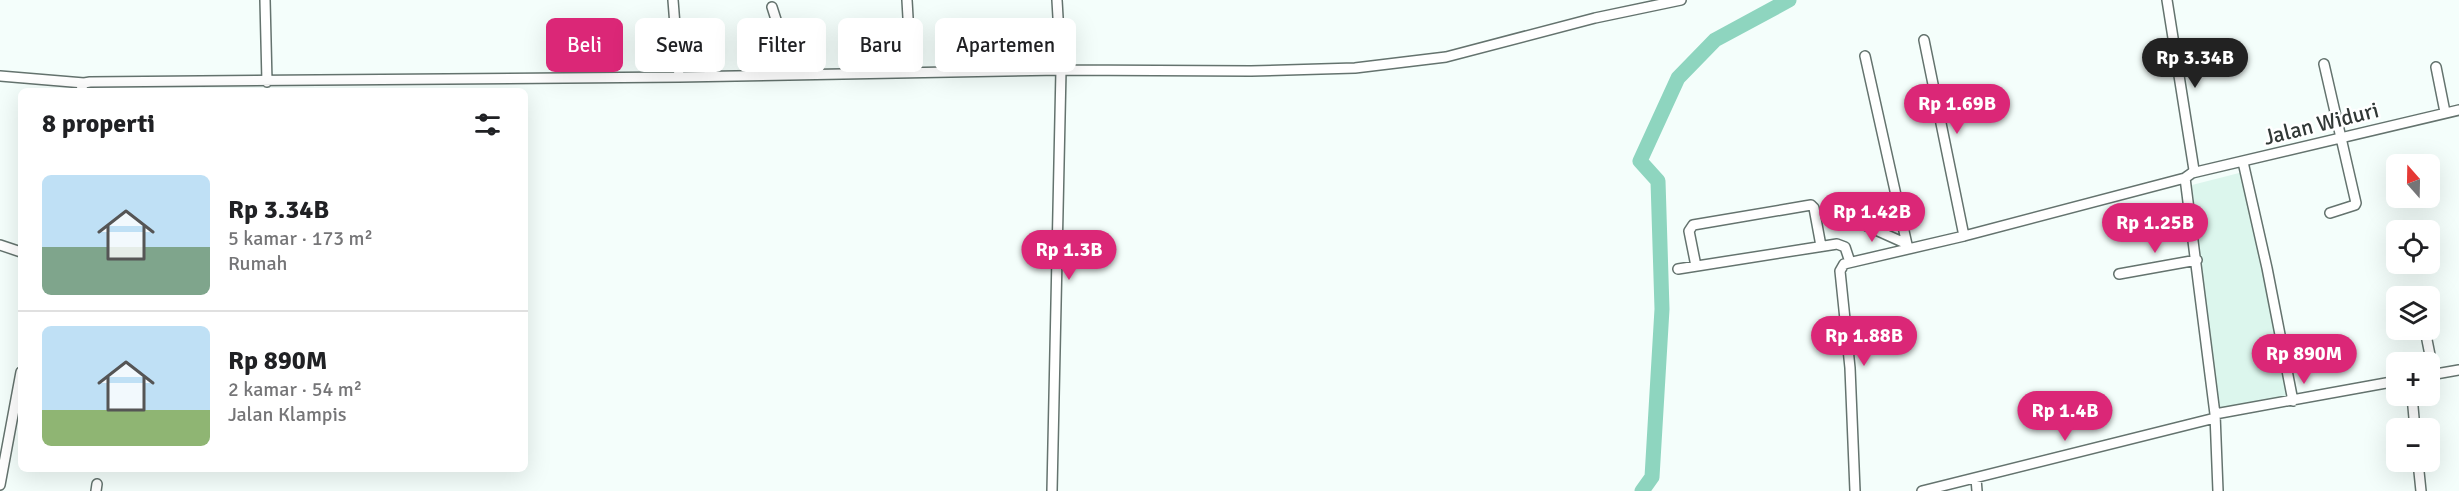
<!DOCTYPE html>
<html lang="id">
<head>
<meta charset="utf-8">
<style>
  body { margin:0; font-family:Signika,sans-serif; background:#f2f2f2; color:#202124; height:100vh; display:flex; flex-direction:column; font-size:22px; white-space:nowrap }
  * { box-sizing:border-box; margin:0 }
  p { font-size:20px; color:#757577 }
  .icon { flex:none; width:33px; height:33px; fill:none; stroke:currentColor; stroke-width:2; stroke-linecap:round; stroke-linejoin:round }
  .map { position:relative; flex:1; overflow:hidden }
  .sheet { position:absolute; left:18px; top:88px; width:510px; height:384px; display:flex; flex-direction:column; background:#fff; border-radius:9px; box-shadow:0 6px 24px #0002 }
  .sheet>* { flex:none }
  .top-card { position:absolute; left:546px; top:18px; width:570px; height:54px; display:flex; gap:12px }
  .needle { width:39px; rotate:340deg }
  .controls { position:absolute; left:2386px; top:154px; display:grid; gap:12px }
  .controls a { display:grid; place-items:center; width:54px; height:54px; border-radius:9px; background:#fff; box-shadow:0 6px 24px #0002; font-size:30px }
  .price { position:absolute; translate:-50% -51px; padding:0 14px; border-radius:21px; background:#db2777; color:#fff; font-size:20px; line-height:39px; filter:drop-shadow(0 2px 3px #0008) }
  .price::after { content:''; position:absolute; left:50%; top:36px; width:18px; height:14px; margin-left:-9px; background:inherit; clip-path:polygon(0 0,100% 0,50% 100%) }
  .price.active { background:#222; color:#fff }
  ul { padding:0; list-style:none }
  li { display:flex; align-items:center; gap:18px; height:150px; padding:0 24px }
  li+li { border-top:2px solid #e0e0e0 }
  li span { display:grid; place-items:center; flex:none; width:168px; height:120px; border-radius:9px; color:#555 }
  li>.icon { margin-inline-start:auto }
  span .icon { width:72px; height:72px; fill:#fffc; stroke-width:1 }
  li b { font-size:26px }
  h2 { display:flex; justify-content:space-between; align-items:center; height:72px; padding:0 24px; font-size:26px }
  .chip { padding:0 21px; border-radius:9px; background:#fff; box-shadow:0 6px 24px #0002; font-size:21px; line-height:54px }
  .chip.active { background:#db2777; color:#fff }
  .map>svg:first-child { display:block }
  .built { fill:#dcf6ed }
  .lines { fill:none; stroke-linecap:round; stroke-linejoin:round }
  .river { stroke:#8ed5bf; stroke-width:15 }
  .minor-casing { stroke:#64736e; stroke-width:12 }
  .minor { stroke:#fff; stroke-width:9 }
  .labels { text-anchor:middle; stroke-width:5; stroke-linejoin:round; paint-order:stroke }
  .street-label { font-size:22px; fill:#313836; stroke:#fff }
</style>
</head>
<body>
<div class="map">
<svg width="2459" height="491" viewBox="0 0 2459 491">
  <rect width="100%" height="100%" fill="#f4fefb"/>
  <path class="built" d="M2243,172L2287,396L2219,409L2192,185Z"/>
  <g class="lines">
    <path class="river" d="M1642,491L1652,477L1662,309L1658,181L1640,161L1678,78L1715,40L1789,0"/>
    <g class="minor-casing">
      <path id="minor" d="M265,0L267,82
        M673,0L679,77
        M907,0L911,71
        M2167,0L2194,170L2192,173
        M772,7L780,32L783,75
        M1924,40L1964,236
        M1865,56L1908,249
        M2324,64L2356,203L2355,205L2330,213
        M2436,67L2445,112
        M0,76L84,83
        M80,92L84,83L90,82L679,77L1061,70L1251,71L1355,68L1446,57L1595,18L1681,0
        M2243,162L2267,268L2293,401
        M2185,178L2215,414L2218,491
        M1849,218L1907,244
        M0,245L21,252
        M1696,266L1689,231L1693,225L1805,206L1811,205L1814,208L1821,246
        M1678,269L1837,244L1845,247L1850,262
        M2119,274L2197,260
        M2425,330L2434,375
        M2430,375L2459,370
        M2412,396L2415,429
        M2215,414L2397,381
        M2418,462L2421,491
        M1976,478L1977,491
        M0,485L21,372
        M96,491L97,484
        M1052,491L1061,70L1057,0
        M1855,491L1850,368L1840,271L1844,264L1964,236L2185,178L2192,173L2459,110
        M1922,491L2215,418"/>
    </g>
    <use href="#minor" class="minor"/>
  </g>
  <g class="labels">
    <g class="street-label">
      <text transform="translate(2321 123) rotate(-14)" y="8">Jalan Widuri</text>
    </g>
  </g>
</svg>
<div class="controls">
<a><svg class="needle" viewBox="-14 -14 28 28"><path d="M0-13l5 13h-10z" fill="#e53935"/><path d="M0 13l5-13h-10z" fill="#757577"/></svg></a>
<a><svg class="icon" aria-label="locate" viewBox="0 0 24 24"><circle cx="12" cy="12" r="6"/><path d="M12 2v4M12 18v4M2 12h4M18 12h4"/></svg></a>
<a><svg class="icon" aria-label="layers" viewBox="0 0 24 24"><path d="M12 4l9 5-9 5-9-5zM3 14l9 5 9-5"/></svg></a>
<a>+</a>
<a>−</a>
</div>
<b class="price active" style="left:2195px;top:89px">Rp 3.34B</b>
<b class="price" style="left:1957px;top:135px">Rp 1.69B</b>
<b class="price" style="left:1872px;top:243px">Rp 1.42B</b>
<b class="price" style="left:2155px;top:254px">Rp 1.25B</b>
<b class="price" style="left:1069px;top:281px">Rp 1.3B</b>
<b class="price" style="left:1864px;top:367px">Rp 1.88B</b>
<b class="price" style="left:2304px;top:385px">Rp 890M</b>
<b class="price" style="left:2065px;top:442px">Rp 1.4B</b>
<div class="top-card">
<a class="chip active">Beli</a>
<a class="chip">Sewa</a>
<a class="chip">Filter</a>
<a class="chip">Baru</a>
<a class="chip">Apartemen</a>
</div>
<section class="sheet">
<h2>8 properti<svg class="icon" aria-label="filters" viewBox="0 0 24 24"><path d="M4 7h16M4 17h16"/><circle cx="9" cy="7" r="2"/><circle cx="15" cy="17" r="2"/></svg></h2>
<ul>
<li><span style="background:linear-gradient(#bfe0f5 60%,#7fa58c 0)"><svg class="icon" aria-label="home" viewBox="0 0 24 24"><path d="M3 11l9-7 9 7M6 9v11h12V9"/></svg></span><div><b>Rp 3.34B</b><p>5 kamar · 173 m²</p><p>Rumah</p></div></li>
<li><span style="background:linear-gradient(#bfe0f5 70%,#8fb573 0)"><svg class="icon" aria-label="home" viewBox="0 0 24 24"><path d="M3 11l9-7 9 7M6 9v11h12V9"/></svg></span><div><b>Rp 890M</b><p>2 kamar · 54 m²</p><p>Jalan Klampis</p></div></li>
</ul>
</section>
</div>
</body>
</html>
